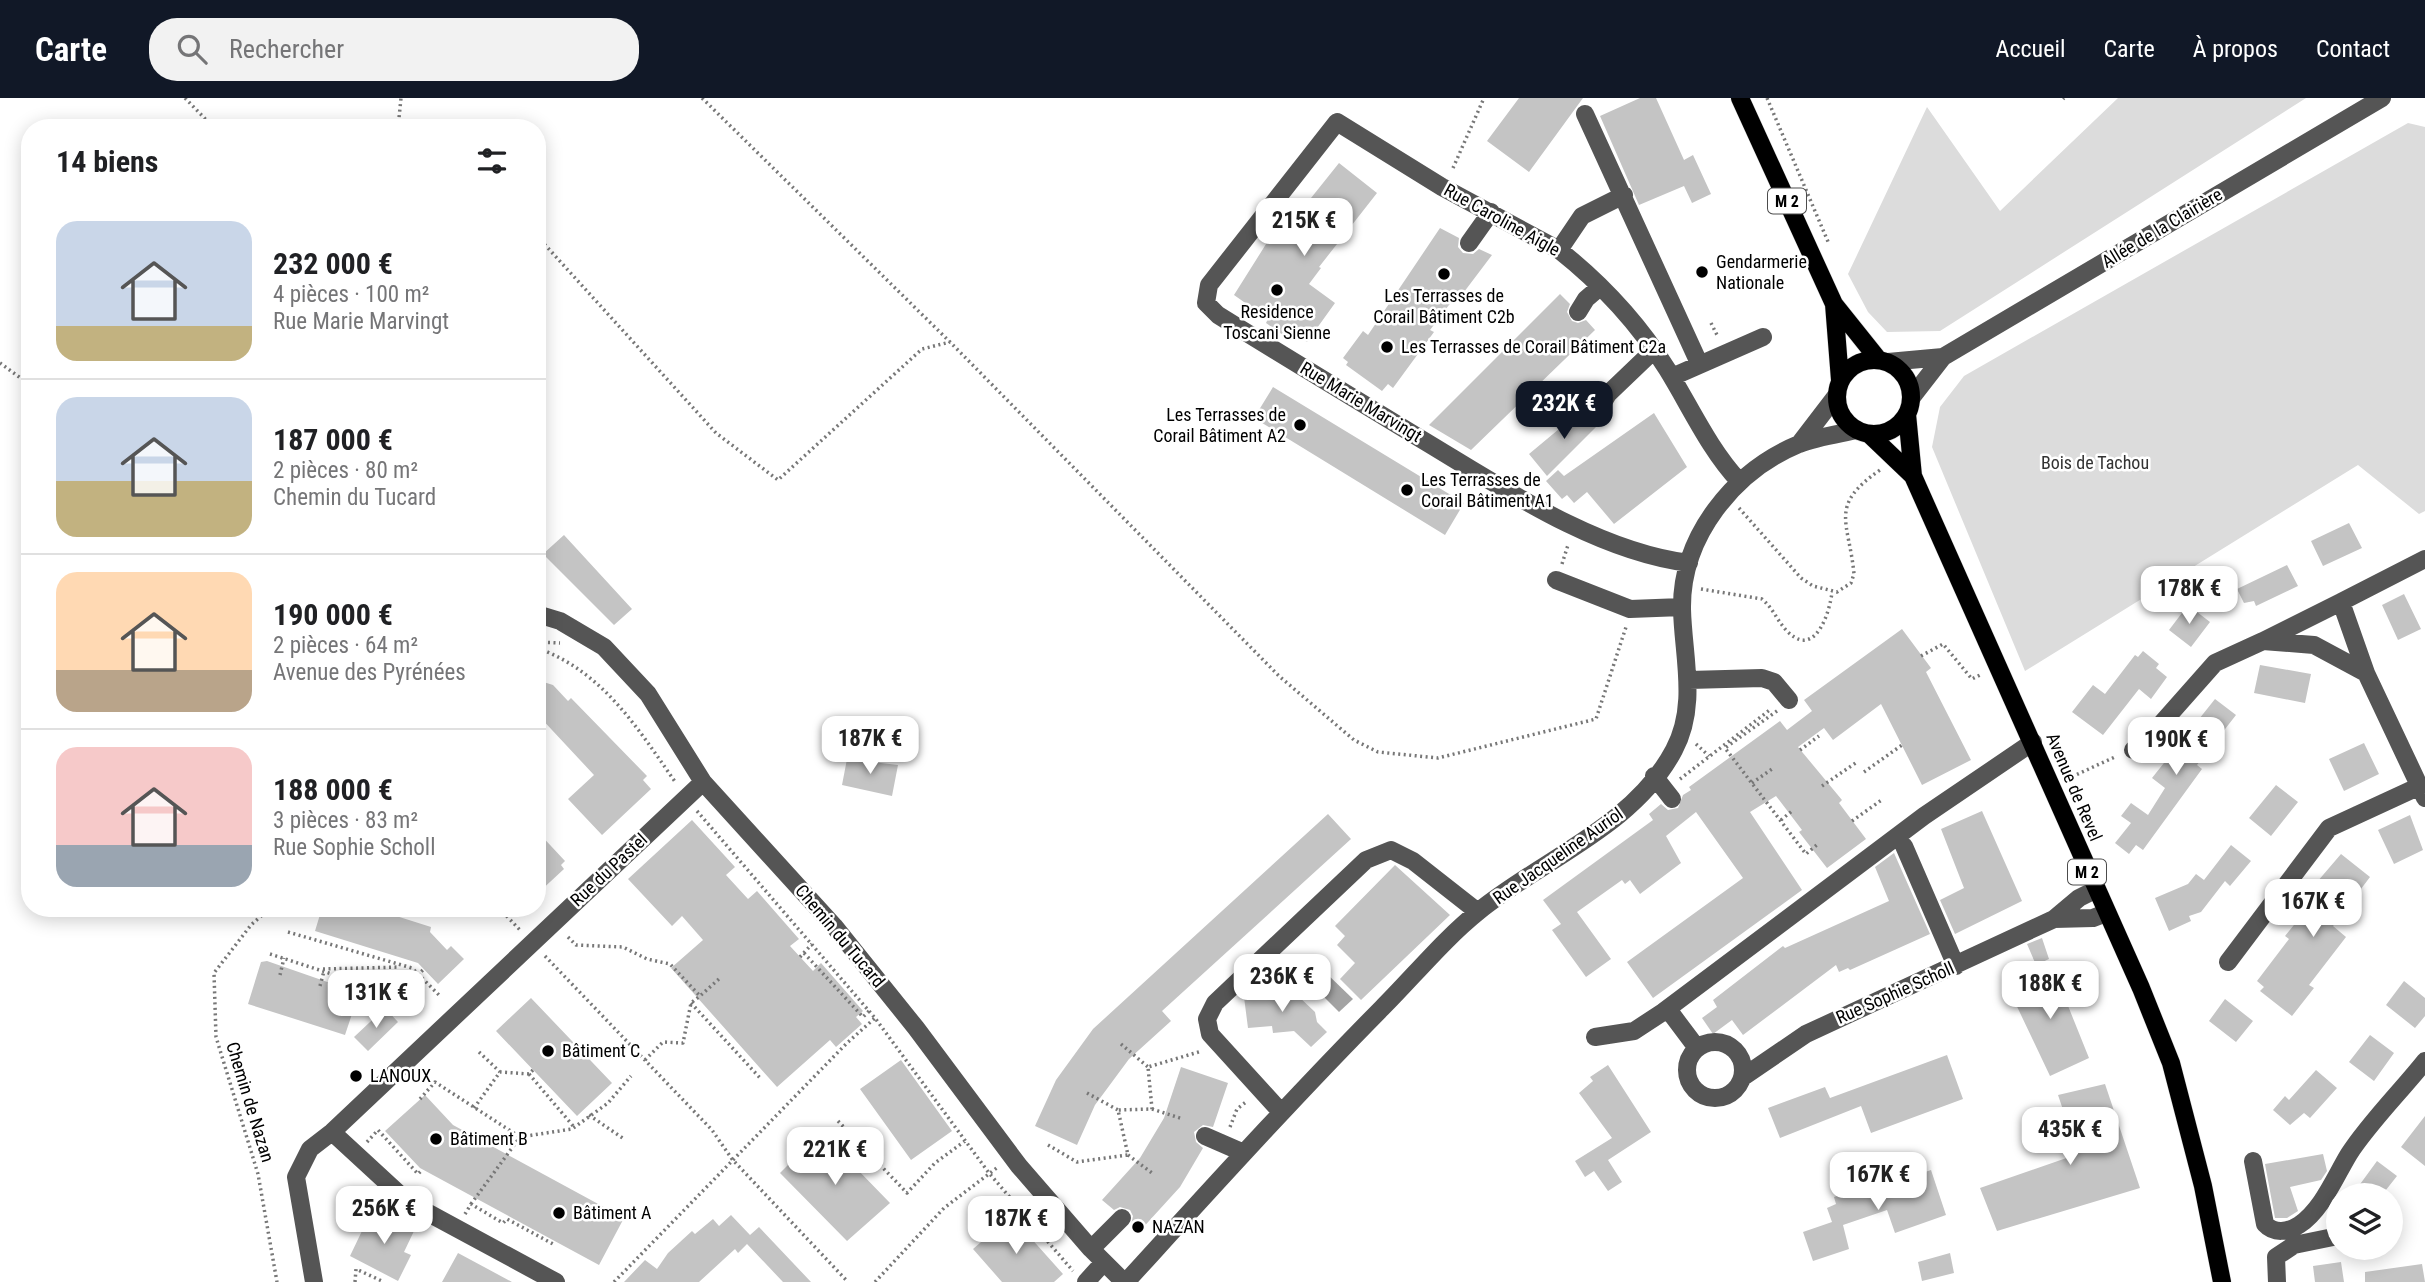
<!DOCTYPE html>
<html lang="fr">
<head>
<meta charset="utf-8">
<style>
  body { margin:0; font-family:"Roboto Condensed",sans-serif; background:#f2f2f2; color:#202124; height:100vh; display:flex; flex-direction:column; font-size:26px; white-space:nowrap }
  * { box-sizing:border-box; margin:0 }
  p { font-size:23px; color:#757577 }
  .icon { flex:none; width:38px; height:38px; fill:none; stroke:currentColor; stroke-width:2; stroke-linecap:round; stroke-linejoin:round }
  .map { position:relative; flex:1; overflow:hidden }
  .sheet { position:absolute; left:21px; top:21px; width:525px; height:798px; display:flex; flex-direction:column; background:#fff; border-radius:28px; box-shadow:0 4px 18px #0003 }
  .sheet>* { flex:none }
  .controls { position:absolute; left:2326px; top:1085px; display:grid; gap:14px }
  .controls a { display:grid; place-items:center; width:77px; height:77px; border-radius:50%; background:#fff; box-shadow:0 4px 18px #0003; font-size:35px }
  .price { position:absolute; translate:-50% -60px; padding:0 16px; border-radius:14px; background:#fff; color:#222; font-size:23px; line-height:46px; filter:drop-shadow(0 2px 4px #0008) }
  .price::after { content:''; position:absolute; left:50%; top:42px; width:21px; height:16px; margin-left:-10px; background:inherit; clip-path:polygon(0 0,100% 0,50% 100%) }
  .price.active { background:#111827; color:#fff }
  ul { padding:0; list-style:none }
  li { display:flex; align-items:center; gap:21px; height:175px; padding:0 35px }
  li+li { border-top:2px solid #e0e0e0 }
  li span { display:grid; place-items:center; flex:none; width:196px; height:140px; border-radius:21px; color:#555 }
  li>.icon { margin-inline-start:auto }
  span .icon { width:84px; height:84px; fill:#fffc; stroke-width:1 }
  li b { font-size:30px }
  h2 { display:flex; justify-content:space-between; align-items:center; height:84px; padding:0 35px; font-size:30px }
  header { display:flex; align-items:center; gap:42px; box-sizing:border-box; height:98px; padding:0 35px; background:#111827; color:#fff }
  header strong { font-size:33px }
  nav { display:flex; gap:38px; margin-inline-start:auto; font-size:24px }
  .search { width:490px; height:63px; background:#f2f2f2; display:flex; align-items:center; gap:18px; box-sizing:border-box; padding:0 24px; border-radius:28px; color:#757577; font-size:26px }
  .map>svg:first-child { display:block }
  .green { fill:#dcdcdc }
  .water { fill:#a3a3a3 }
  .building { fill:#c4c4c4 }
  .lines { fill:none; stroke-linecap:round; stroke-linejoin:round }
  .major-casing { stroke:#dbdbdb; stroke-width:19 }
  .path { stroke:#777; stroke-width:3.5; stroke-dasharray:2 3.5; stroke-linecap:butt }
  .minor { stroke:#555; stroke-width:18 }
  .major { stroke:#000; stroke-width:18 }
  .poi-dot { fill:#000; stroke:#fff; stroke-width:2.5 }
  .labels { text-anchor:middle; stroke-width:5; stroke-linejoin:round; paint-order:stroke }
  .shield { fill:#fff; stroke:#4c4c4c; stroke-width:2 }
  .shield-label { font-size:16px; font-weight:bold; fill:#000 }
  .street-label { font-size:18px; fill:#000; stroke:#fff }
  .poi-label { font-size:18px; fill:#000; stroke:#fff; text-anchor:start }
  .park-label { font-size:18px; fill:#333; stroke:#fff }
</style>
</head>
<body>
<header>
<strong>Carte</strong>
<div class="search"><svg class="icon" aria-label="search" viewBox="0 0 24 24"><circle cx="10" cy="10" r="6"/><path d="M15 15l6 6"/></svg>Rechercher</div>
<nav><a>Accueil</a><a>Carte</a><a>À propos</a><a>Contact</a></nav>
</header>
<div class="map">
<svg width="2425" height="1184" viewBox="0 0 2425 1184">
  <rect width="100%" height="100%" fill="#fff"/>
  <path class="green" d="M2118,0H2306L1940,233L1887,234L1868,214L1848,176L1927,9L2000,113Z
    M2408,25L2425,29V413L2419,416L2358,367L2025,573L1932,349L1940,309L1964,278Z"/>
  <path class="water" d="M1325,874L1353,901L1339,914L1312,887Z"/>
  <path class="building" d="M1519,0H1583L1529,74L1487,43Z
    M1640,0H1656L1684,62L1693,57L1711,96L1692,105L1684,88L1639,107L1600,18Z
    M1339,65L1377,95L1319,169L1321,170L1309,186L1335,205L1307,244L1292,234L1287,240L1266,225L1268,221L1234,197L1273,135L1284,142L1307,113L1303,110Z
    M1440,130L1459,140L1458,149L1463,155L1473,156L1479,151L1492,157L1461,198L1458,195L1430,232L1434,234L1393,290L1388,286L1382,293L1346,267L1348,264L1343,260L1363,233L1368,237Z
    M1560,196L1570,206L1567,214L1572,223L1578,225L1586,222L1595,232L1471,352L1429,327Z
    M1273,289L1464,405L1445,437L1254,320Z
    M1589,306V319L1602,323L1547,378L1529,356Z
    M1654,315L1687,369L1614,426L1587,394L1574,405L1567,397L1562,401L1546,383L1558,372L1564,378Z
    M2349,425L2362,450L2323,468L2311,443Z
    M564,437L632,511L614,527L543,456Z
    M2287,467L2298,488L2256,508L2254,503L2244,505L2237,491Z
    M2404,496L2421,531L2398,542L2382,507Z
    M2188,507L2210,524L2191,549L2169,532Z
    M1902,531L1931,570L1926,574L1971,662L1922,687L1881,606L1833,642L1824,630L1798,649L1842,702L1839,705L1866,741L1827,770L1799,734L1802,732L1776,698L1750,714L1802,792L1653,900L1627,864L1743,780L1696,714L1666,738L1681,765L1640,796L1630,782L1625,786L1622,782L1577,814L1611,861L1586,879L1552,832L1561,826L1543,802L1653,722L1649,716L1661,706L1668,712L1678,710L1683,697L1691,692L1689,689L1780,623L1787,632L1812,613L1804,602Z
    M2143,553L2159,566L2156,570L2167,579L2151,601L2139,591L2103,637L2072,614L2093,587L2105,596L2135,557L2138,559Z
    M2260,567L2311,576L2305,605L2254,595Z
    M537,582L553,587L568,603L571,600L647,678L643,682L651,691L602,737L568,701L594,677L538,617L541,614L537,610Z
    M2215,601L2236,617L2197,667L2202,671L2143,752L2136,747L2129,756L2115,745L2131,725L2121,718L2131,705L2148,717L2165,690L2152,680Z
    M2364,645L2379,676L2344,693L2329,661Z
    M847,661L898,667L892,698L842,687Z
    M2276,687L2298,704L2271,738L2249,720Z
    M1982,713L2022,803L1955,836L1940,802L1964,790L1941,731Z
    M1328,716L1351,741L1162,913L1171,923L1129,961L1095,1007L1077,1047L1035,1028L1056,982L1093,931Z
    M2410,717L2423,752L2394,766L2378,732Z
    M692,722L735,769L726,777L748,801L757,793L799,841L790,848L813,873L821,865L863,913L856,919L862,926L836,949L830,942L777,989L671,870L703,842L682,818L672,828L628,781Z
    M537,733L565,763L561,767L564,771L537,796Z
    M2231,747L2251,763L2230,788L2225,783L2201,814L2189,818L2191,823L2169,833L2155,800L2188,786L2196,776L2204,782Z
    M1894,755L1930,836L1850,872L1848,870L1839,874L1836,867L1743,937L1732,922L1713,936L1702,920L1717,909L1713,902L1783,848L1785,850L1889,803L1875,769Z
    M2341,756L2370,779L2333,828L2346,839L2309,887L2314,890L2292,918L2260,893L2264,889L2257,883L2289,841L2285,838L2298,822L2304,827L2328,793L2317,784Z
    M1395,767L1450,817L1361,902L1340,881L1355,865L1337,847L1345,838L1335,828Z
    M322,810H371L431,829L430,834L447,852L451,848L464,861L438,886L418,865L315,833Z
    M2042,840L2049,861L2036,867L2027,846Z
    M267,863L359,895L345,937L248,906L261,864Z
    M2052,868L2089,960L2050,978L2012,898L2015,896L2011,887Z
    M2404,883L2425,900V918L2415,930L2386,907Z
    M1270,885L1272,900L1297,897L1315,914L1317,924L1327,934L1311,949L1294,933L1273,935L1272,928L1248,930L1244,899H1247L1246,891Z
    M531,900L612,985L577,1018L496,933Z
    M2225,901L2253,923L2236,944L2209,923Z
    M385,910L398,924L368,953L354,939Z
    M2370,937L2394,955L2374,983L2349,964Z
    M1947,957L1963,1001L1871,1035L1861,1008L1780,1040L1768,1010L1825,989L1830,1000Z
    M901,962L952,1033L911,1062L860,991Z
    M1608,967L1651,1034L1608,1062L1622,1084L1608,1093L1594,1073L1585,1079L1575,1063L1612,1040L1579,995L1593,983L1590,979Z
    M1181,969L1228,985L1213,1029L1203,1027L1194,1034L1196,1044L1203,1050L1180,1089L1139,1134L1131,1127L1133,1118L1130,1112L1120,1109L1114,1112L1102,1102L1140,1060L1164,1020Z
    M2316,972L2337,990L2310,1020L2304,1015L2290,1027L2273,1012L2285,998L2289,1002Z
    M2105,986L2140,1090L1997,1133L1980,1090L2078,1056L2058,997Z
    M425,997L453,1027L624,1120L599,1167L420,1070L385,1033Z
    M2425,1018V1068L2401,1049Z
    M821,1034L890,1105L847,1143L780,1075Z
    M2323,1056L2327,1073L2321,1082L2290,1089L2298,1113L2287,1120H2275L2265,1066Z
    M2377,1063L2397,1078L2382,1097H2368L2358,1089Z
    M1931,1072L1946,1117L1895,1135L1887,1112L1843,1127L1849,1151L1813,1163L1803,1134L1832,1124L1827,1110L1836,1106L1834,1099L1852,1093L1854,1098Z
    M372,1112L414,1133L404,1154L411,1157L398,1183L350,1158Z
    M731,1117L750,1137L759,1129L811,1184H783L747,1146L738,1155L735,1151L699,1184H624L645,1162L657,1171L668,1155L692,1133L695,1136L713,1121L719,1128Z
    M1011,1118L1063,1176L1054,1184H1002L973,1151Z
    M458,1155L512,1184H442Z
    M1950,1155L1954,1175L1922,1183L1918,1164Z
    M2341,1164L2344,1184H2315L2313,1168Z
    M2422,1166L2425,1184H2365V1174Z"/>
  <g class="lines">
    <g class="major-casing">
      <path id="major" d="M1740,0L1834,206L1878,261
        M1834,206L1840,282
        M1837 299a37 37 0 1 1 74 0a37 37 0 1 1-74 0Z
        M1907,316L1913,378L2141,890L2171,965L2203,1088L2222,1184
        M1869,336L1913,378"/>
    </g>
    <path class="path" d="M185,0L214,30
      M702,0L950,244L1279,578L1354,642L1378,654L1438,660L1596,621L1626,529
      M1767,0L1829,146
      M2063,1L2064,0
      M398,30L401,0
      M416,30L417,22L434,30
      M1453,70L1484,0
      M537,138L716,335L778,382L922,251L950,244
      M1711,225L1718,239
      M0,265L30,287
      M1739,410L1801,480L1813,488L1837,494L1851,485L1854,476C1849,423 1828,408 1880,372
      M1562,466L1568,447
      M1701,491L1762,501C1774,511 1778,525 1789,535C1816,560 1830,513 1832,494
      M537,544L560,545
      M537,550C603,573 638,631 676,685
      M1921,558L1943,546L1972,581L1980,577
      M1777,613L1725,650L1806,756L1818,746
      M1696,646L1709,658
      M1800,652L1819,638
      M1864,674L1902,647
      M1680,681L1771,611
      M2067,681L2117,658
      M1752,685L1772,671
      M1822,688L1857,664
      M697,713L875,920L989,1075L1073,1173
      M1781,722L1792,713
      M1852,723L1883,701
      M270,810L251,827L214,875L216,939L258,1076L277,1184
      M499,810L520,832
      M288,834L412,870L439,897
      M568,839L576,847L623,849L647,861L670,866L700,898L720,880
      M804,855L863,919L869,913
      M270,856L372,889L399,894L424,871
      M545,858L712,1032L732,1061L848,1184
      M800,859L812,846
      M323,871L400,869
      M280,877L284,860
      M320,888L324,873
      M691,905L761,981
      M359,910L372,889
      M1121,946L1148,969
      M479,954L500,974
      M645,962L663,944L683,945L691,905L700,898
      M529,976L574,1029
      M1087,995L1118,1012
      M420,1001L435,984L520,1039
      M474,1010L500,974L529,976L533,972
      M1152,1011L1183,1021
      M589,1017L624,1041
      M838,1023L907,1095L935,1065L965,1043
      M1230,1029L1237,1011L1246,1004
      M367,1044L378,1032L418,1076L422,1072
      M1048,1047L1077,1064L1128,1057L1118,1012L1152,1011L1148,969L1202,953
      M1128,1057L1152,1075
      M850,1064L865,1050
      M471,1106L520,1039L572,1031L608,1005L631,978
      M465,1116L471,1106L503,1125L507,1121L553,1146L555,1144
      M355,1184L356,1171L384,1184
      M614,1184L847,945L875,920
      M875,1184L944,1110L998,1069"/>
    <path class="minor" d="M1585,16L1699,265
      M1469,145L1491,114
      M1559,152L1582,118L1624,97
      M1578,214L1586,201L1600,189
      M1888,264L1943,259
      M1672,279L1763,239
      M1912,299L1943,259L2382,0
      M1598,313L1608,296L1654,252
      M1800,345L1836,298
      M1689,465C1598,454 1504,391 1426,344C1357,302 1287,260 1218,217L1206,205L1209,187L1337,24L1442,89L1559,152C1602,186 1638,225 1667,271C1690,308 1709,351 1739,383
      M1556,482L1630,511L1682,509
      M537,516L560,523L604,549L648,596L703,684L834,828L916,930L1019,1068L1091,1151L1124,1184
      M2263,543L2341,504
      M2366,575L2341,504L2425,461
      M1689,582L1762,580L1774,584L1789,602
      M2133,652L2161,626L2215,565L2263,543L2314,547L2366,575L2425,700
      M1654,678L1672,701
      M1904,748L1956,868
      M2054,821L2093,820L2106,815
      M2228,864L2329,730L2420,688
      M1673,918L1697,950
      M1595,939L1634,933L1663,914L1924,718L2033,644
      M1687 972a28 28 0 1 1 56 0a28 28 0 1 1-56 0Z
      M1743,979L1806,936L2054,821L2079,800L2095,792
      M1281,1014L1210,936L1207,921L1215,905L1366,762L1391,752L1413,763L1478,814
      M332,1034L408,1104L556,1184
      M1205,1038L1244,1055
      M2253,1063L2265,1126C2274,1136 2288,1134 2299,1127C2322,1112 2335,1079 2349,1056C2368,1026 2402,992 2425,963
      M1091,1151L1122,1120
      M314,1184L296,1079L310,1051L332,1034L703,684
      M1086,1184L1104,1164
      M1126,1184C1210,1092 1294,999 1382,910C1414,878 1444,841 1479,813C1543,761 1634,728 1674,652C1698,607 1683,558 1682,511C1681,438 1734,373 1799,346C1817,339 1839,336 1857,332
      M2277,1184L2276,1159L2294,1147L2338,1138"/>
    <use href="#major" class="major"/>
  </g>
  <g class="poi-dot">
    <circle cx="1702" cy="174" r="7"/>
    <circle cx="1444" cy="176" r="7"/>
    <circle cx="1277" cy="192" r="7"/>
    <circle cx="1387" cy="249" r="7"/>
    <circle cx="1300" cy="327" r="7"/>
    <circle cx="1407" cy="392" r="7"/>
    <circle cx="548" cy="953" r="7"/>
    <circle cx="356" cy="978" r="7"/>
    <circle cx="436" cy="1041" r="7"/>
    <circle cx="559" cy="1115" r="7"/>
    <circle cx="1138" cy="1129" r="7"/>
  </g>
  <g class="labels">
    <g class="shield">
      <rect x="1768" y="90.5" width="38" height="25" rx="5"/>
      <rect x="2068" y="761.5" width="38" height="25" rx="5"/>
    </g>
    <g class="shield-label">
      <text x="1787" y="109">M 2</text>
      <text x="2087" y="780">M 2</text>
    </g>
    <g class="street-label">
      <text transform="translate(1502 122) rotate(29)" y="6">Rue Caroline Aigle</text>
      <text transform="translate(2162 130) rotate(-31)" y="6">Allée de la Clairière</text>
      <text transform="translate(1361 304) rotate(31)" y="6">Rue Marie Marvingt</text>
      <text transform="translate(2074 689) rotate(67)" y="6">Avenue de Revel</text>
      <text transform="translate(1558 758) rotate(-35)" y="6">Rue Jacqueline Auriol</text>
      <text transform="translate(609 772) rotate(-43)" y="6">Rue du Pastel</text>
      <text transform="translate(840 838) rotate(50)" y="6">Chemin du Tucard</text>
      <text transform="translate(1895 895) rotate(-24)" y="6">Rue Sophie Scholl</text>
      <text transform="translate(250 1004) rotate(73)" y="6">Chemin de Nazan</text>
    </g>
    <g class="poi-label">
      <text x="1716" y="170">Gendarmerie<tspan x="1716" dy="21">Nationale</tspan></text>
      <text x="1444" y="204" text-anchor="middle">Les Terrasses de<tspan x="1444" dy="21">Corail Bâtiment C2b</tspan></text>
      <text x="1277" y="220" text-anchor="middle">Residence<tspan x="1277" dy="21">Toscani Sienne</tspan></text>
      <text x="1401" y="255">Les Terrasses de Corail Bâtiment C2a</text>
      <text x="1286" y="323" text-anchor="end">Les Terrasses de<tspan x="1286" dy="21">Corail Bâtiment A2</tspan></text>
      <text x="1421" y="388">Les Terrasses de<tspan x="1421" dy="21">Corail Bâtiment A1</tspan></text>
      <text x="562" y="959">Bâtiment C</text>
      <text x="370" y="984">LANOUX</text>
      <text x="450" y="1047">Bâtiment B</text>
      <text x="573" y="1121">Bâtiment A</text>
      <text x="1152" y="1135">NAZAN</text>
    </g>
    <g class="park-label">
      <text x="2095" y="371">Bois de Tachou</text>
    </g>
  </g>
</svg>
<div class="controls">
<a><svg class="icon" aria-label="layers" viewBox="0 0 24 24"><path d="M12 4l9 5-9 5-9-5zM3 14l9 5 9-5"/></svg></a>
</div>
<b class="price" style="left:1304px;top:160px">215K €</b>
<b class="price active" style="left:1564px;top:343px">232K €</b>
<b class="price" style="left:2189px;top:528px">178K €</b>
<b class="price" style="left:870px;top:678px">187K €</b>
<b class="price" style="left:2176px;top:679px">190K €</b>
<b class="price" style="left:2313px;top:841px">167K €</b>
<b class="price" style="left:1282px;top:916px">236K €</b>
<b class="price" style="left:2050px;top:923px">188K €</b>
<b class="price" style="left:376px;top:932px">131K €</b>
<b class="price" style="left:2070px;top:1069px">435K €</b>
<b class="price" style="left:835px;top:1089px">221K €</b>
<b class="price" style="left:1878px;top:1114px">167K €</b>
<b class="price" style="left:384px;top:1148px">256K €</b>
<b class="price" style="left:1016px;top:1158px">187K €</b>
<section class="sheet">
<h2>14 biens<svg class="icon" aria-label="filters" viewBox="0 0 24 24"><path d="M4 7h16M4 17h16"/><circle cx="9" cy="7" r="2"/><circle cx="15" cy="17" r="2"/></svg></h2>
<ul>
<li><span style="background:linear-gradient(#c9d6e8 75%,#c2b280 0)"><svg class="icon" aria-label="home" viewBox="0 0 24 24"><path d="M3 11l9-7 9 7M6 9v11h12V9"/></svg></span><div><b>232 000 €</b><p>4 pièces · 100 m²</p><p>Rue Marie Marvingt</p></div></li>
<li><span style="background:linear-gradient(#c9d6e8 60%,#c2b280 0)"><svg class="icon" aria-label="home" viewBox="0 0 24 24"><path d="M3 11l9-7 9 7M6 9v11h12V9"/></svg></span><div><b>187 000 €</b><p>2 pièces · 80 m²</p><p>Chemin du Tucard</p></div></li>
<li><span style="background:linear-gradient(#ffd9b3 70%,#b9a48a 0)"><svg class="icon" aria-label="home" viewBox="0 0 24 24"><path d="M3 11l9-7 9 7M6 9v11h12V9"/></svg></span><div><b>190 000 €</b><p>2 pièces · 64 m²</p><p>Avenue des Pyrénées</p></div></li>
<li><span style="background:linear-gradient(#f6c9c9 70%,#9aa5b1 0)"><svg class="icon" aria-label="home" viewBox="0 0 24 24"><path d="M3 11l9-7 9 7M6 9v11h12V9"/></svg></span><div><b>188 000 €</b><p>3 pièces · 83 m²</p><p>Rue Sophie Scholl</p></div></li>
</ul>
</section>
</div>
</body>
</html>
